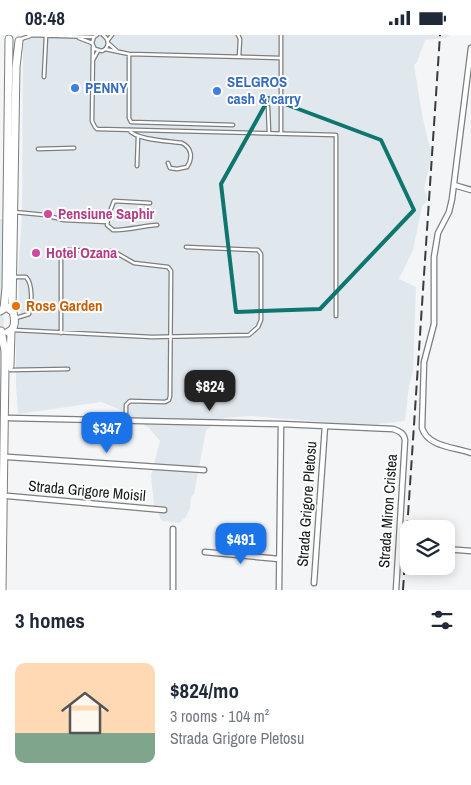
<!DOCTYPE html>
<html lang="en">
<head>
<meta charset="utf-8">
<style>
  body { margin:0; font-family:"Archivo Narrow",sans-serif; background:#f6f6f7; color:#1f2937; height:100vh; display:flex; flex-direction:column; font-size:19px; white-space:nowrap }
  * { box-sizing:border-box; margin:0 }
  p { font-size:16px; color:#747a83 }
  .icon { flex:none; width:28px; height:28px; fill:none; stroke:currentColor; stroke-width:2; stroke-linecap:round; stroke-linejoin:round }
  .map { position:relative; height:555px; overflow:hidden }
  .panel { display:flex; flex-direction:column; background:#fff; flex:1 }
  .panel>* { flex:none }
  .buttons { position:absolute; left:400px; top:485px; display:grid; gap:10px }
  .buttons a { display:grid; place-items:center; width:55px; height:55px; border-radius:10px; background:#fff; box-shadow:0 2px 12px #0003; font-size:25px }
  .price { position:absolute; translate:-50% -42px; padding:0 11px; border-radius:10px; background:#1a73e8; color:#fff; font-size:16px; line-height:32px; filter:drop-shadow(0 1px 2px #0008) }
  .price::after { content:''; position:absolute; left:50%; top:30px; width:15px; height:11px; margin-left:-8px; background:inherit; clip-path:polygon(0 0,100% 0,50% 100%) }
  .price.on { background:#222; color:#fff }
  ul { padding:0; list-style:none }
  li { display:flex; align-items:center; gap:15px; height:125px; padding:0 15px }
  li span { display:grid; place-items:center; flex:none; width:140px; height:100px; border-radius:10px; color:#555 }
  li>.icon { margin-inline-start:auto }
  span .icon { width:60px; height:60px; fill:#fffc; stroke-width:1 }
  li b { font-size:21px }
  h2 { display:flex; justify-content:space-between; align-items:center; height:60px; padding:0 15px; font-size:21px }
  .status { display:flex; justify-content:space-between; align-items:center; height:35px; padding:0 25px; background:#fff; direction:ltr }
  .status svg { height:14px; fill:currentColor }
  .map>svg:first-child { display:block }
  .built { fill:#e0e8ee }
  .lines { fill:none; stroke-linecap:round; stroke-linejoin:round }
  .lane-casing { stroke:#7d7e7f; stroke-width:5 }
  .street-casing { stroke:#7d7e7f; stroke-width:7 }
  .primary-casing { stroke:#7d7e7f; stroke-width:9 }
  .lane { stroke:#fff; stroke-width:2.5 }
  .street { stroke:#fff; stroke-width:4.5 }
  .primary { stroke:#fff; stroke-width:7 }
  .rail { stroke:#3b3c3c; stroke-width:2; stroke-dasharray:10 5; stroke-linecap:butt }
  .marked { fill:none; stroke:#0f766e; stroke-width:4; stroke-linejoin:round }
  .shop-dot { fill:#3f7fe0; stroke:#fff; stroke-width:2 }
  .hotel-dot { fill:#d1479c; stroke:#fff; stroke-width:2 }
  .food-dot { fill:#e8710a; stroke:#fff; stroke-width:2 }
  .labels { text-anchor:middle; stroke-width:4; stroke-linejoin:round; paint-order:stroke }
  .shop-label { font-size:15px; font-weight:bold; fill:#366cbe; stroke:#fff; text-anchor:start }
  .hotel-label { font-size:15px; font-weight:bold; fill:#b23c85; stroke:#fff; text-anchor:start }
  .food-label { font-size:15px; font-weight:bold; fill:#c56008; stroke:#fff; text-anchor:start }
  .street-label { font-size:15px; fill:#161717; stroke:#fff }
</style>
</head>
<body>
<div class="status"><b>08:48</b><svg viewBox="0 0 49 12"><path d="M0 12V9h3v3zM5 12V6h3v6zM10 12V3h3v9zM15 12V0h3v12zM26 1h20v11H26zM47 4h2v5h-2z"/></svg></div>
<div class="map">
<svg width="471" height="555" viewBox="0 0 471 555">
  <rect width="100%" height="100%" fill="#f4f5f6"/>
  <path class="built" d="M23,0H450L446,3L425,5L417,27L414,30L422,79L428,106L433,118L424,153L428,165L422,171L413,215L399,244L416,252L413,336L409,351L405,386L378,389H348L252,381L224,383L206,395L194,459L191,462L190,473L186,482L179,488L162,486L154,470L151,440L160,406L149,393L124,376L101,367L18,379L16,351V292L20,278L18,240L22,181Z
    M0,184H4L3,497H0Z"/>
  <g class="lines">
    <g class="lane-casing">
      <path id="lane" d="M29,0L94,2
        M97,0L94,2L92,8L95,14L102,16C109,13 110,5 103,0
        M238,0L240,4L239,22
        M281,0V98
        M79,3L92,8
        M21,4L30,1
        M108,5L112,0
        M108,8L117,16
        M93,12L92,86L95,92L97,94L336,100V281
        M105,14L129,19L280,23
        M129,19V83L131,87L233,90
        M93,25L98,16
        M44,42L46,1
        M268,72L269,97
        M129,95C136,105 170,106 182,108C192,113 193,123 187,132L177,134L170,133L168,128
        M38,114L74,113
        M137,131L138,101
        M150,168L114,166L109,179L107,190L113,195C128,195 142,191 157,190
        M14,177L45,180L64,185L107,187
        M14,242H26C33,249 32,269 29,279L16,283
        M14,295L152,302L249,300L258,292L261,285V219L258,215L186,212
        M61,298V218L64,215L113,216L134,228L168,232L171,236L170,361L169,365L165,367L130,366L126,370V385
        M10,335L68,334"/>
    </g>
    <g class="street-casing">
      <path id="street" d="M471,13L452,164L449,177L438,198L434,222V289L424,327L422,393C428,412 454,412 471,418
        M454,150L471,155
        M9,383L281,389L393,394C399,396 404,398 405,405L396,555
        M8,422L204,435
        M8,461L164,475
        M173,494V555
        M446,514L471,516
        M205,517L279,524
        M314,548L325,391
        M279,555L281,389"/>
    </g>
    <g class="primary-casing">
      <path id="primary" d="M4,273L6,253L9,4
        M12,275L16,32L19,6
        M0,276L7,272L13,277C15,284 16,294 8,297
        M1,296L5,316V332L2,555
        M10,331L11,296"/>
    </g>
    <use href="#lane" class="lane"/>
    <use href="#street" class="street"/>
    <use href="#primary" class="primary"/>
    <path class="rail" d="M403,555L440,0"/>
  </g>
  <path class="marked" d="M269,63L381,105L414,175L320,274L236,277L221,149Z"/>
  <g class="shop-dot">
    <circle cx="75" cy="53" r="5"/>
    <circle cx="217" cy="56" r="5"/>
  </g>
  <g class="hotel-dot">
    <circle cx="48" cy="179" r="5"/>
    <circle cx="36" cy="218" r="5"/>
  </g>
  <circle class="food-dot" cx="16" cy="271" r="5"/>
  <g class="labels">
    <g class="shop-label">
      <text x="227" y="52">SELGROS<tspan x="227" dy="17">cash &amp; carry</tspan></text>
      <text x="85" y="58">PENNY</text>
    </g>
    <g class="hotel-label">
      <text x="58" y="184">Pensiune Saphir</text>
      <text x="46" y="223">Hotel Ozana</text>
    </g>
    <g class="food-label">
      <text x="26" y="276">Rose Garden</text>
    </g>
    <g class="street-label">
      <text transform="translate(87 456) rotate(5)" y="5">Strada Grigore Moisil</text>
      <text transform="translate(307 469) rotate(-86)" y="5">Strada Grigore Pletosu</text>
      <text transform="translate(388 476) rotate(-86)" y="5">Strada Miron Cristea</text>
    </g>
  </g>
</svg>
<div class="buttons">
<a><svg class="icon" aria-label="layers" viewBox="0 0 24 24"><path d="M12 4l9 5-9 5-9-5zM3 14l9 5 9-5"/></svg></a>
</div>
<b class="price on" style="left:210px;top:377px">$824</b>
<b class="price" style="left:107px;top:419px">$347</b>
<b class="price" style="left:241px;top:530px">$491</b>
</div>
<section class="panel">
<h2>3 homes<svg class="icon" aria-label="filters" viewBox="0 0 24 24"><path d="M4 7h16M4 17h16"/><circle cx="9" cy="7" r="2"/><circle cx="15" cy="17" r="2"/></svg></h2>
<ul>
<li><span style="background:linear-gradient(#ffd9b3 70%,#7fa58c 0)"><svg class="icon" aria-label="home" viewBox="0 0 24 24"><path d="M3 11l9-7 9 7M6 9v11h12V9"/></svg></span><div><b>$824/mo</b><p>3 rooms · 104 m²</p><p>Strada Grigore Pletosu</p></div></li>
</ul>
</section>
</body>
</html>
